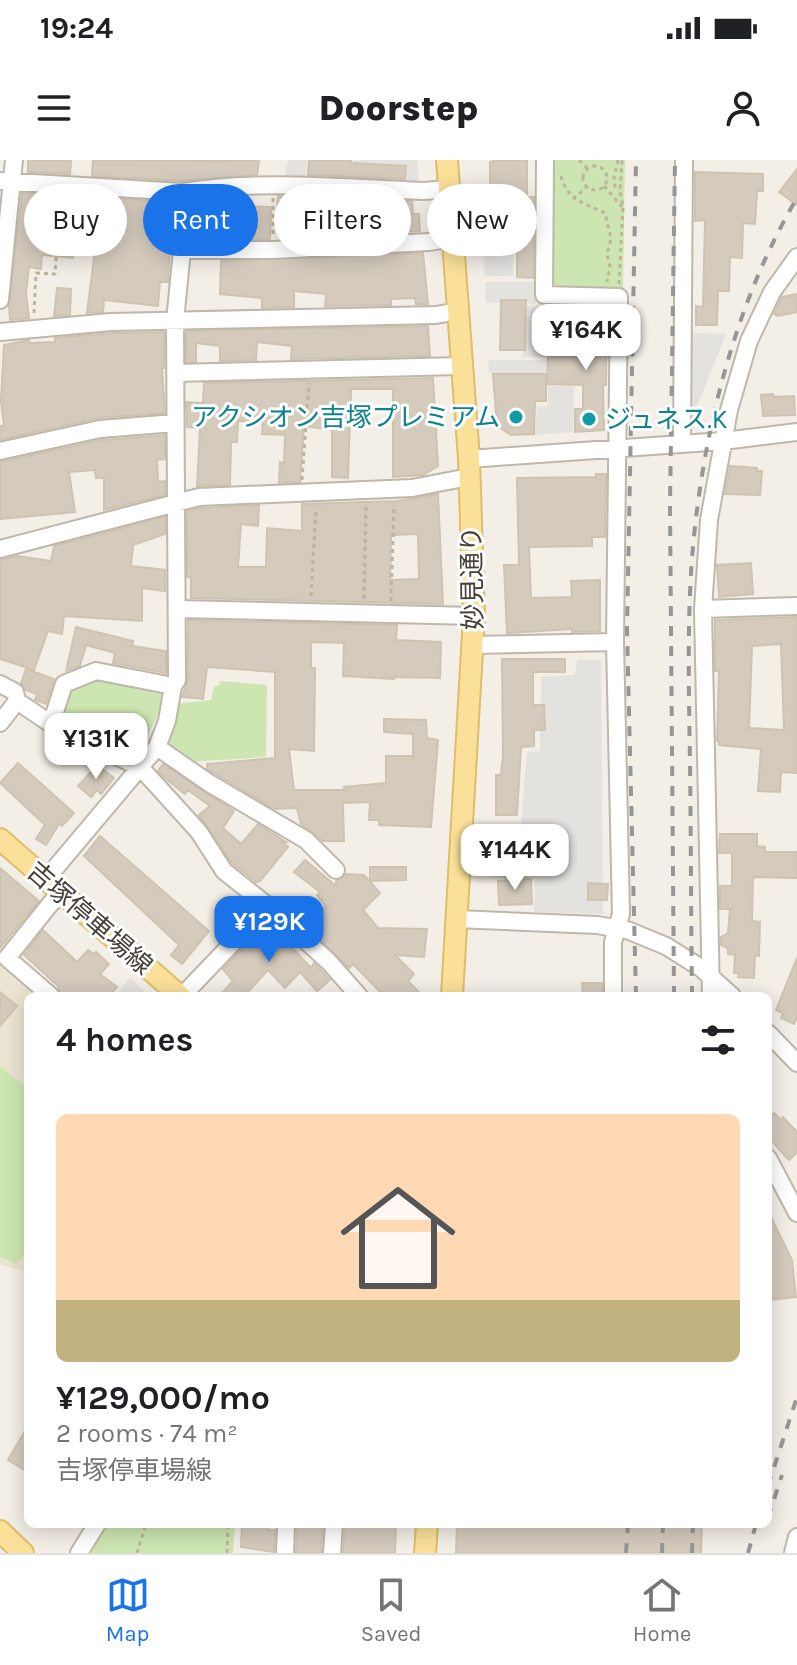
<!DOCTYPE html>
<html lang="en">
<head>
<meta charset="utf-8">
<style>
  body { margin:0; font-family:Karla,"Noto Sans JP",sans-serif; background:#f6f6f6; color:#202124; height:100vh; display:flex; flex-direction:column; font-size:30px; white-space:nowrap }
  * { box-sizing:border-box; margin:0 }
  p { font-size:26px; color:#757577 }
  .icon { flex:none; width:44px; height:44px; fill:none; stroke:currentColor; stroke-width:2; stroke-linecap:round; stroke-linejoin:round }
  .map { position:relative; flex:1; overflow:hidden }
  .sheet { position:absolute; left:24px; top:832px; width:748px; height:536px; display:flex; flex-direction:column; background:#fff; border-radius:12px; box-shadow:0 4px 20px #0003 }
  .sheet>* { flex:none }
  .top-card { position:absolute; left:24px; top:24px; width:750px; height:72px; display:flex; gap:16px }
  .price { position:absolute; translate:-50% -68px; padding:0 18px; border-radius:16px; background:#fff; color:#222; font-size:26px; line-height:52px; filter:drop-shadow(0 2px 4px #0008) }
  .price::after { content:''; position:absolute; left:50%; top:48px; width:24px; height:18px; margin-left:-12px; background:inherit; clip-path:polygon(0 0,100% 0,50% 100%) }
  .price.current { background:#1a73e8; color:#fff }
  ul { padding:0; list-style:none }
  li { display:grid; align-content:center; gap:16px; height:424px; padding:0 32px }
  li span { display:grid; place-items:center; height:248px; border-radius:12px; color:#555 }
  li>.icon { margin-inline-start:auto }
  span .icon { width:144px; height:144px; fill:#fffc; stroke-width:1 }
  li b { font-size:34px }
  h2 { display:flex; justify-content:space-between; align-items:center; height:96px; padding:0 32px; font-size:34px }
  .pill { padding:0 28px; border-radius:36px; background:#fff; box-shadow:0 4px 20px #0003; font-size:28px; line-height:72px }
  .pill.current { background:#1a73e8; color:#fff }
  .status { display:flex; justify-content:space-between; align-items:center; height:56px; padding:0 40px; background:#fff; direction:ltr }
  .status svg { height:22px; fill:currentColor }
  header { display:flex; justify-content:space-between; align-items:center; height:104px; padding:0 32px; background:#fff; font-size:36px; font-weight:800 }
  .dock { display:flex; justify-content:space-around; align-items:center; height:112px; border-top:2px solid #e0e0e0; background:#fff; font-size:22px; color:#757577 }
  .dock a { display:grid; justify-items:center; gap:4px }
  .dock .current { color:#1a73e8 }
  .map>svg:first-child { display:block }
  .education { fill:#ebe4d1 }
  .green { fill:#cde6b1 }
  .parking { fill:#e4e2df }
  .building { fill:#d4cbbd; stroke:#cfc3b0; stroke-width:2; fill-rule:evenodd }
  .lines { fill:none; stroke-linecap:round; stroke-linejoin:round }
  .minor-casing { stroke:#beb7aa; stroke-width:20 }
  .major-casing { stroke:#dfbd69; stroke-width:24 }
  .path { stroke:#bfb39c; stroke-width:3; stroke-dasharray:4 4; stroke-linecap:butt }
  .minor { stroke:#fff; stroke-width:16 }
  .major { stroke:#fae099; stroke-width:20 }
  .rail { stroke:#969696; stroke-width:4; stroke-dasharray:10 10; stroke-linecap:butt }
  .culture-dot { fill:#0f9aa8; stroke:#fff; stroke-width:3 }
  .labels { text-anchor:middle; stroke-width:6; stroke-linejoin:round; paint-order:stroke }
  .culture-label { font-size:26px; fill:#0d838f; stroke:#fff; text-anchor:end }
  .street-label { font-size:26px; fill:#464036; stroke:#fff }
</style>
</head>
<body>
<div class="status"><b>19:24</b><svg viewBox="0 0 49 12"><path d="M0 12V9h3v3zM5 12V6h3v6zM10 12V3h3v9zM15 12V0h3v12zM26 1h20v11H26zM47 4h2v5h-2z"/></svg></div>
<header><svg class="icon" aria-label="menu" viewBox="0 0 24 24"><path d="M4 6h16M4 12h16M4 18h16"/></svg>Doorstep<svg class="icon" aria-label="person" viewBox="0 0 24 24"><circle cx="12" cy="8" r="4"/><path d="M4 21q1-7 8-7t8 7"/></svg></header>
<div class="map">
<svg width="797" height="1393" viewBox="0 0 797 1393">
  <rect width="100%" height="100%" fill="#f3efe7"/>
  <path class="education" d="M0,800L42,836H28V1113L0,1104Z"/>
  <path class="green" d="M552,0H625L623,130L553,127L550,123Z
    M96,515L165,528C164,554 148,573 134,593L65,563L63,551L68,526Z
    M221,521L267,525L266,597L187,602L166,582L174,544L211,540L214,527L219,525Z
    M0,906L28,929V1091L16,1104L0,1097Z
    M105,1364H235L233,1393H87Z"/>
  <path class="parking" d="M288,0H307L305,23H283Z
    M353,0H417L419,28L352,25Z
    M482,78L514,79L513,116H485Z
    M485,122H536V144L486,142Z
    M521,146L549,147L551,197H523Z
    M577,147L578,192H552L551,148Z
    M692,173L726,174L691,261Z
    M488,200H550V213H489Z
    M548,226H574L573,272L535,275L537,247L548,246Z
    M577,500H601L603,754L534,752L535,719L493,718L491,710L490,665L521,664L527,592L540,591L541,517L575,515Z
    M130,818L150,836H119L117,834Z"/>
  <path class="building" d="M28,0H71L70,14L28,12Z
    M93,0L224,1L259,0L257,15L183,21L92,16Z
    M309,0H351V3L406,6L405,19L308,15Z
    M500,0H527V37H534L533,118L517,117V72L484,73V37L490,36V2Z
    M797,9V45L779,32Z
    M695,12L763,14V31H757L755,64L743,63L742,98L730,97L729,131H718L717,165H696V146L703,147L705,60L695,61Z
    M22,33L58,35L55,59L85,61L86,55L99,56L101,38L172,42L168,122H160L158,146L104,140L103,152L87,153L97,74L74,71L73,98L42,95L41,109L29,107L26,133L29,158L10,160L9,146Z
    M278,36L412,41L413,54H419L420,71L312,77V58H302V51L277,50Z
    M237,37V46L271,47L270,79H222L223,71L200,69L197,79H193L194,44L224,45V38Z
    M423,93L428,144H416L415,138L391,139V145L325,146L326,134L294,131V147L262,148V138L220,134L221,101Z
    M57,128L71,129L70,155L54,156Z
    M797,134V152L778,156L774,154L782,137Z
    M501,140H526L525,190H500Z
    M587,147L607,148L606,225H603L604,270L575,272V249H583V225L547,224L548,196L579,197L580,192H586Z
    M428,166L430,196L291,199L292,186L257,182L256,200L220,201V186L196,183V202H186V171Z
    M164,172V208H162L165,253L98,258L0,280V266H4L1,241L4,185L29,180V183L55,182V178L112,173Z
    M493,214H546V241H535L534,274L511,275L497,266Z
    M433,218L438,306L423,315L393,317V229H351L348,318L332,317V270L304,266L300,322L279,323L280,302L284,303L285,275L262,274L263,262L238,261L237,282H231L230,325L197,326L200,268L187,267L186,242L203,243L204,223Z
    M773,234L774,237L794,236L795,255L763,256L761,235Z
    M165,275V299L157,300L158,322L165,321V335L104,350V318H96L95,310L69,312L75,352L0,359V302L102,280Z
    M730,306L757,308V311H762L760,335L725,334Z
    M596,314H606L605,377H592V386L529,387L531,438L572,437L571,421L600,420V471L572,472V469L507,473L504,405H519L517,318L596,317Z
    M438,334L443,444L191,438V417H187V351L201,348L259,345L258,366L241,364L238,407H266L267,368L302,371V344L398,341ZM418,374L419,419L390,420L391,375Z
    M165,357V374L133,385L131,406L165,410V431L142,428V461L64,456L62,474L48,471L34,510L0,499V400L17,396L51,401L54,386Z
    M751,403L753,434L719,437L717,405Z
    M797,457V613L781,612L780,632L758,631L761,589L719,585V581H717L719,511H715V460ZM781,484L784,570L749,568L752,486Z
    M188,460L397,465L396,480L441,482L440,518L395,517L394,519L343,516L344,483L311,482V508H315L314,591L289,589L294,630H344V627L386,623V596H413V574L384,572V559L426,560L427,578L438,580L431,667L379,665V660H369L370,642L343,643L344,681H323L301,664L297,648L275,649L207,609V604L275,598V512L207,507L203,539L182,537L188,520Z
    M76,467L133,481L132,486L166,491V513L113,503L115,493L86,485L80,506L66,511Z
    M502,499H565V512H533V545H544L545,570H534V586L521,587L517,655H496V615H501L503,595Z
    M26,509L54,519L46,544L35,540L37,534L26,530L21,523Z
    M18,603L74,653L62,666L59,664L46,685L36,679L45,665L0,623Z
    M163,604L234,651L223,668L241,684L258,664L286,682H282L288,687L260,721L256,722L232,703L199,655L210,646L188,630L185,634L165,618L158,611Z
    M97,605L114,618L101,634L97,630L91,637L78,626Z
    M720,674H757V686L765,687V692H797V718L753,717L752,761L760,762L759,796L755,795L754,818L738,817L739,813H734L735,795L728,794V789L721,785V777L728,773L730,749H720V726H732V693H719Z
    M100,676L209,771L182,804L171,795L179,785L84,696Z
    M305,700L336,726V721L346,714L364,715L380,733L363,750L378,768L427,769L424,797L395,795L414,814L408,821L423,836H384L353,804L349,808L306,766L326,746L317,735L320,732L294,712Z
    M370,707H406V720L370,721Z
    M0,708L39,741L0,788Z
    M531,719L532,744L499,745L498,721Z
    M588,723L608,724L607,740H588Z
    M268,762L311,808L314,803L330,820L317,831L300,812L285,828L268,810L244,836H219L233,821L223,809Z
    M43,770L77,802L88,790L94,794L96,792L109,804L100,814L117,827L110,836H62L58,826L24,795Z
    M797,798V857L794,864L781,858L783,853L776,850Z
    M582,823H602V836H583Z
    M0,832L17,846L0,866Z
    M774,953L781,960L783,957L797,972V992L789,1000L768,977V959Z
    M768,1051L792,1100L796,1137L768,1140Z
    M28,1266V1312L8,1300Z
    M242,1364H269V1370H275L274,1392L241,1387Z
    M314,1364H323L321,1393H296L297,1366L314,1367Z
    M345,1364H396L395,1393H343Z
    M457,1364H702L701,1393H456Z"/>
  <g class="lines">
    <g class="minor-casing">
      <path id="minor" d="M545,0L544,135L619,137L615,482L621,754L613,782V836
        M0,21L183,32C258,19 349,28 425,31L448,29
        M182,90H273L429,82L452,78
        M0,140L14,0
        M0,172L111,162L436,155L458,151
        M175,213L461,206
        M682,283L684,0
        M0,291L100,269L175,263
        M469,299L723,281L797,272
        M0,389L199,337L412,328L469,317
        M178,449L474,456
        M703,449L797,446
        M473,485L615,482
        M0,524L15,532L17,541L51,564L141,608L199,672L224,711L268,746L182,836
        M0,563L17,541
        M51,564L64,524L96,511L173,526
        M157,587L209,623L306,680L336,710
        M46,719L157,587L167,561L173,526L177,520L175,161L182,90L183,32
        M268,746L329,802L359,836
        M456,759L597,765L627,770L666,786L701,808L732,836
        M51,836L7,798L51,743L63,734
        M711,836L703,449L709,360L729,250L749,181L772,132L797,97
        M768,873L797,903
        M768,998L797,1053
        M79,1393L97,1364
        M285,1393L286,1364
        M332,1393L334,1364
        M793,1393L797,1377"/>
    </g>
    <g class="major-casing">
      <path id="major" d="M447,0L469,299L474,456L452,836
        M0,679L180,836
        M0,1371L23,1393
        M425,1393L427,1364"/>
    </g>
    <path class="path" d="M579,0L588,9
      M618,0L614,17L615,27L619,30
      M583 18a12 12 0 1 1 24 0a12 12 0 1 1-24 0Z
      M561,16C568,41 584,43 605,53L611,78L607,95L610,107L607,122
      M604,26L622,47
      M273,38V75
      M573,39L588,26
      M619,124L623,47L620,31L622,0
      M34,153L36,113L55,114L60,41
      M302,320L309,223
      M311,436L316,348
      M364,439L366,346
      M391,441L394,345
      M137,1393L146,1364
      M227,1393L228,1364"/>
    <use href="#minor" class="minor"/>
    <use href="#major" class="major"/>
    <path class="rail" d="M636,836L627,470L636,0
      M674,836L670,345L675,0
      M692,836C691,759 691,682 690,605C689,536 687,466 692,398C702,275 734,144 797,38
      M768,1326L797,1237
      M768,1358L782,1315
      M626,1393L628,1364
      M662,1393L663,1364
      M692,1393L693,1364
      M748,1393L756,1364"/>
  </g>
  <g class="culture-dot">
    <circle cx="516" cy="257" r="8"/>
    <circle cx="589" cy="259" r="8"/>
  </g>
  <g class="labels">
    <g class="culture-label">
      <text x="500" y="266">アクシオン吉塚プレミアム</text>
      <text x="605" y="268" text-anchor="start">ジュネス.K</text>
    </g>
    <g class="street-label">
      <text transform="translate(472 418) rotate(-91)" y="9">妙見通り</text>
      <text transform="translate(90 758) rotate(41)" y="9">吉塚停車場線</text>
    </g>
  </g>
</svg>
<b class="price" style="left:586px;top:212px">¥164K</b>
<b class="price" style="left:96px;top:621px">¥131K</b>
<b class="price" style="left:515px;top:732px">¥144K</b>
<b class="price current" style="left:269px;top:804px">¥129K</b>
<div class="top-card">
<a class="pill">Buy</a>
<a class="pill current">Rent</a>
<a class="pill">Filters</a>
<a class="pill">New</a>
</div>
<section class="sheet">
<h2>4 homes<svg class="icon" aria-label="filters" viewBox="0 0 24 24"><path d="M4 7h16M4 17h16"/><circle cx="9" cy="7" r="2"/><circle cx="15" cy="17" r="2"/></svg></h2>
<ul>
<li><span style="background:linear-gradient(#ffd9b3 75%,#c2b280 0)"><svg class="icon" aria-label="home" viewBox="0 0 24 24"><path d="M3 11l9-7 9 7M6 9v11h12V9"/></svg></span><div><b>¥129,000/mo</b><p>2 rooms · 74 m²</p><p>吉塚停車場線</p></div></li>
</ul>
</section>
</div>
<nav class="dock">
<a class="current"><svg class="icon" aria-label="map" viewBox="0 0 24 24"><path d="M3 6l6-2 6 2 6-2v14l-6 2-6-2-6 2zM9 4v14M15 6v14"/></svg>Map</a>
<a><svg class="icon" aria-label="saved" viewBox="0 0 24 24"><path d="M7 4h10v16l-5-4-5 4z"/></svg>Saved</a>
<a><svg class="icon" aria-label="home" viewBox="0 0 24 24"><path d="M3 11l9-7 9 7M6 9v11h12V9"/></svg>Home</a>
</nav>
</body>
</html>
